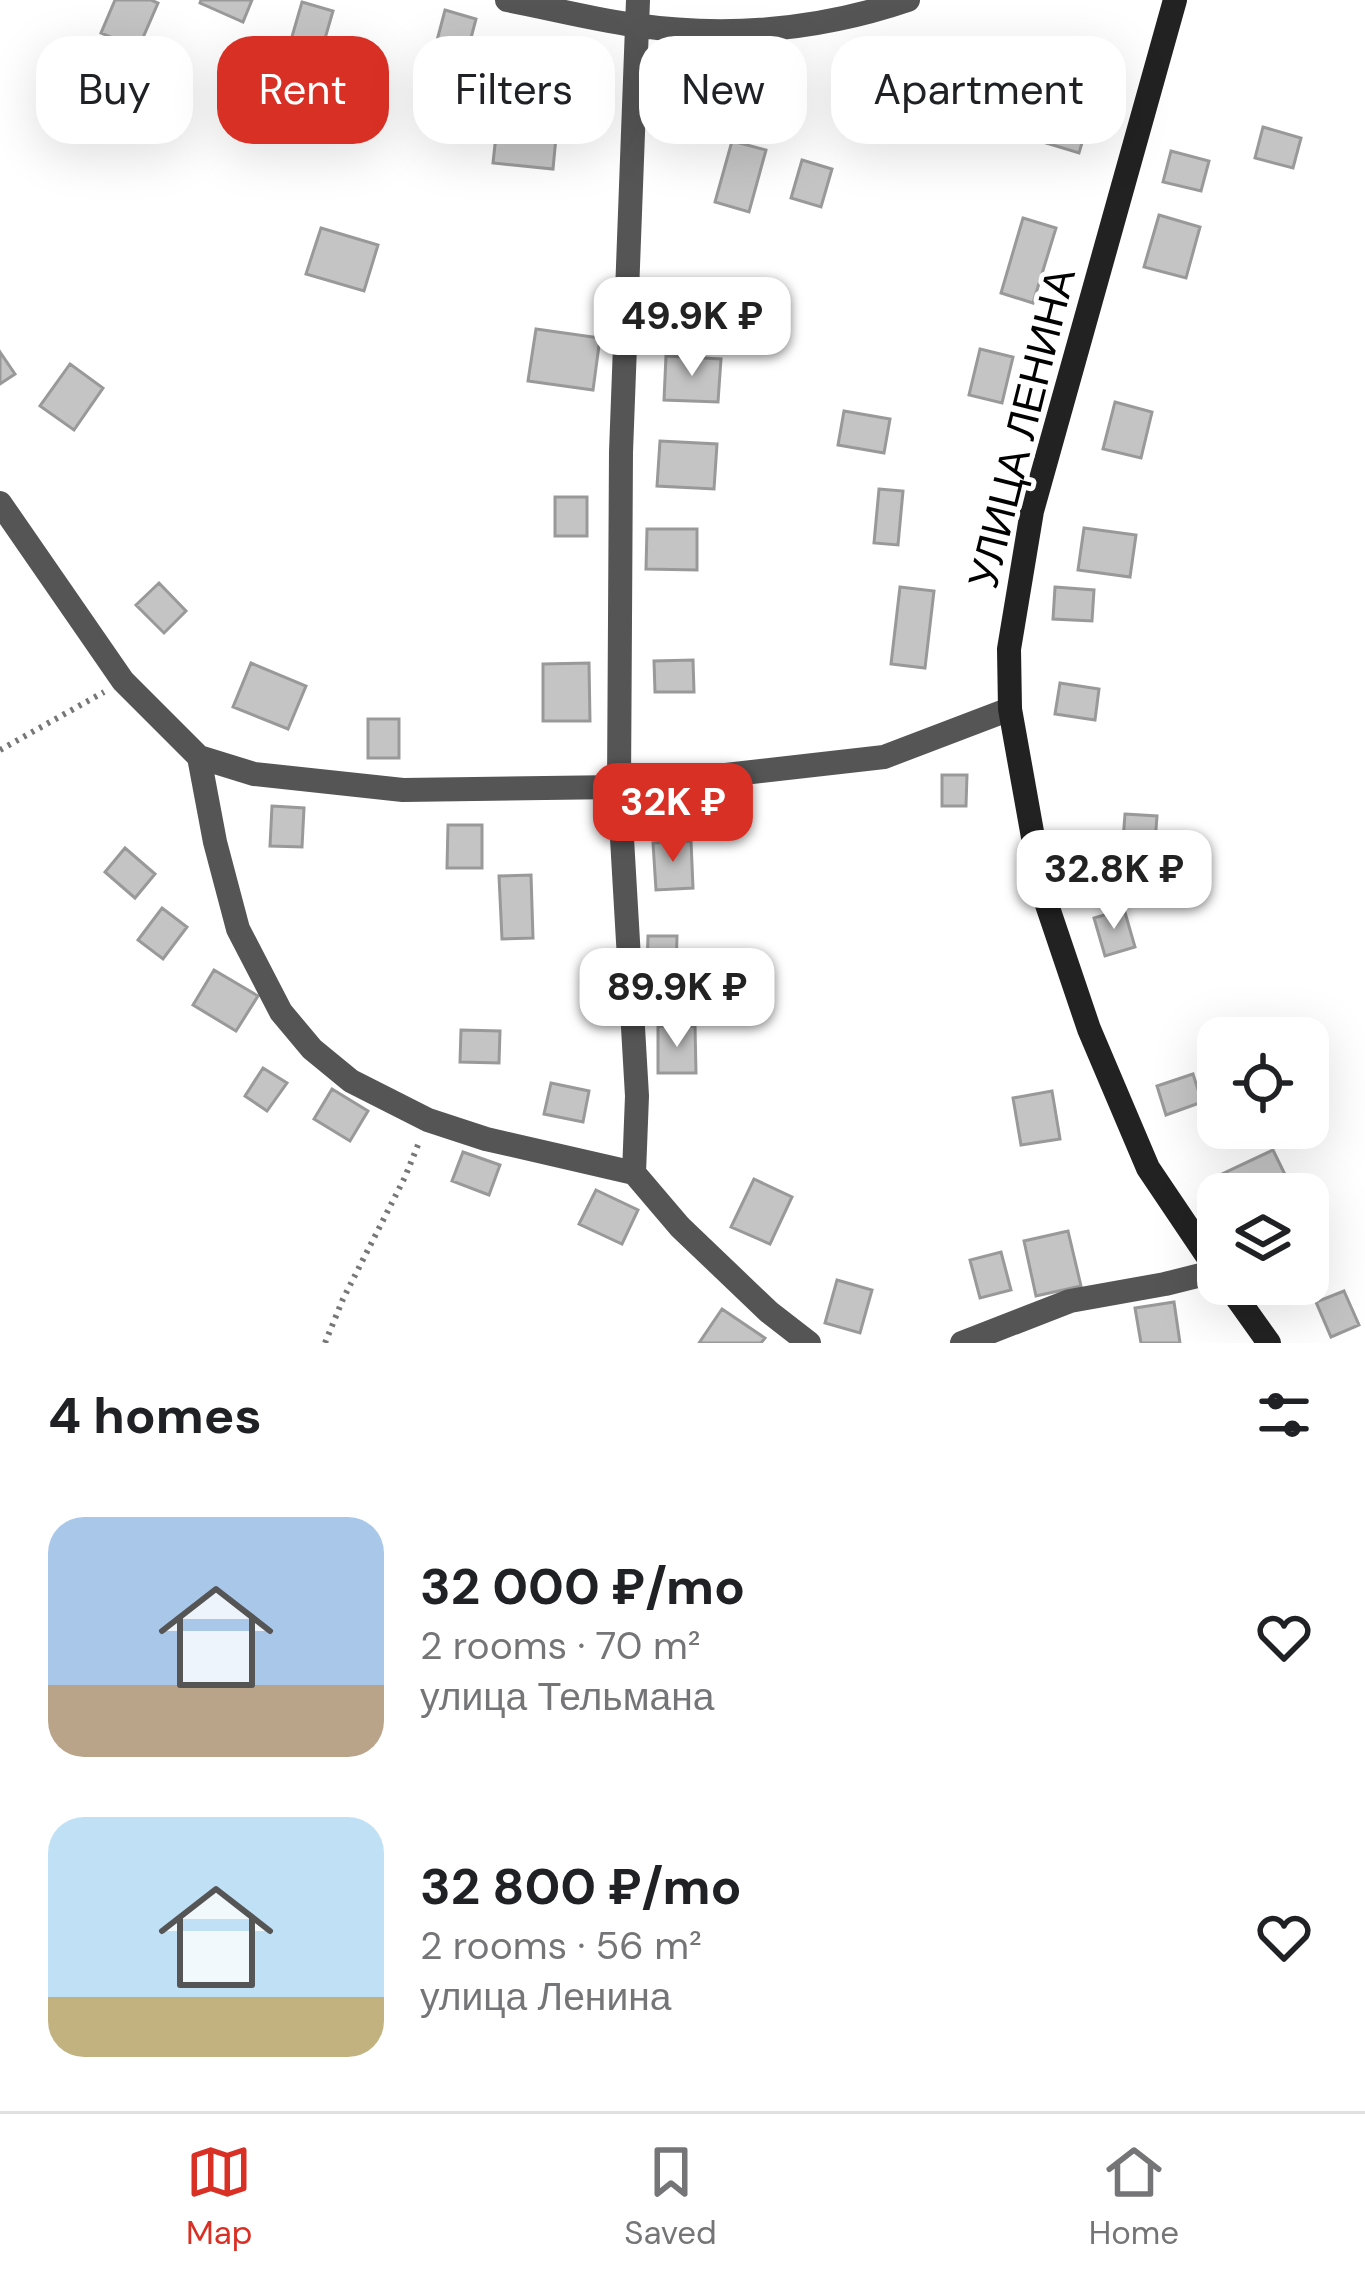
<!DOCTYPE html>
<html lang="en">
<head>
<meta charset="utf-8">
<style>
  body { margin:0; font-family:"DM Sans",sans-serif; background:#f6f6f6; color:#202124; height:100vh; display:flex; flex-direction:column; font-size:45px; white-space:nowrap }
  * { box-sizing:border-box; margin:0 }
  p { font-size:39px; color:#757577 }
  .icon { flex:none; width:66px; height:66px; fill:none; stroke:currentColor; stroke-width:2; stroke-linecap:round; stroke-linejoin:round }
  .map { position:relative; height:1343px; overflow:hidden }
  .drawer { display:flex; flex-direction:column; background:#fff; flex:1 }
  .drawer>* { flex:none }
  .banner { position:absolute; left:36px; top:36px; width:1293px; height:108px; display:flex; gap:24px }
  .tools { position:absolute; left:1197px; top:1017px; display:grid; gap:24px }
  .tools a { display:grid; place-items:center; width:132px; height:132px; border-radius:24px; background:#fff; box-shadow:0 12px 48px #0002; font-size:60px }
  .price { position:absolute; translate:-50% -102px; padding:0 27px; border-radius:24px; background:#fff; color:#222; font-size:39px; line-height:78px; filter:drop-shadow(0 3px 6px #0008) }
  .price::after { content:''; position:absolute; left:50%; top:72px; width:36px; height:27px; margin-left:-18px; background:inherit; clip-path:polygon(0 0,100% 0,50% 100%) }
  .price.on { background:#d93025; color:#fff }
  ul { padding:0; list-style:none }
  li { display:flex; align-items:center; gap:36px; height:300px; padding:0 48px }
  li span { display:grid; place-items:center; flex:none; width:336px; height:240px; border-radius:36px; color:#555 }
  li>.icon { margin-inline-start:auto }
  span .icon { width:144px; height:144px; fill:#fffc; stroke-width:1 }
  li b { font-size:51px }
  h2 { display:flex; justify-content:space-between; align-items:center; height:144px; padding:0 48px; font-size:51px }
  .pill { padding:0 42px; border-radius:36px; background:#fff; box-shadow:0 12px 48px #0002; font-size:42px; line-height:108px }
  .pill.on { background:#d93025; color:#fff }
  .tab-bar { display:flex; justify-content:space-around; align-items:center; height:168px; border-top:3px solid #e0e0e0; background:#fff; font-size:33px; color:#757577 }
  .tab-bar a { display:grid; justify-items:center; gap:6px }
  .tab-bar .on { color:#d93025 }
  .map>svg:first-child { display:block }
  .building { fill:#c4c4c4; stroke:#999; stroke-width:3 }
  .lines { fill:none; stroke-linecap:round; stroke-linejoin:round }
  .path { stroke:#777; stroke-width:6; stroke-dasharray:3 6; stroke-linecap:butt }
  .minor { stroke:#555; stroke-width:24 }
  .secondary { stroke:#222; stroke-width:24 }
  .labels { text-anchor:middle; stroke-width:10; stroke-linejoin:round; paint-order:stroke }
  .street-label { font-size:42px; fill:#000; stroke:#fff }
</style>
</head>
<body>
<div class="map">
<svg width="1365" height="1343" viewBox="0 0 1365 1343">
  <rect width="100%" height="100%" fill="#fff"/>
  <path class="building" d="M115,0H151L158,3L138,49L101,33Z
    M201,0H252L243,22L200,3Z
    M302,2L333,11L322,49L291,40Z
    M445,10L476,19L466,57L435,48Z
    M1068,69L1101,79L1079,153L1046,143Z
    M501,89L560,95L553,169L493,163Z
    M1263,127L1301,138L1293,168L1255,158Z
    M732,141L766,150L749,212L715,202Z
    M1171,151L1209,161L1201,191L1163,182Z
    M802,160L832,169L821,207L791,198Z
    M1159,215L1200,227L1186,278L1144,267Z
    M1023,218L1056,228L1033,303L1001,293Z
    M321,228L378,245L364,291L306,274Z
    M536,329L600,338L593,390L528,381Z
    M980,349L1013,357L1002,403L969,395Z
    M0,352L15,374L0,384Z
    M666,356L721,359L718,402L664,400Z
    M70,364L103,388L74,430L40,406Z
    M1115,402L1152,412L1141,458L1103,449Z
    M844,411L890,419L884,453L838,445Z
    M660,441L717,444L714,489L657,486Z
    M879,489L903,491L898,545L874,543Z
    M555,497H587V536H555Z
    M1084,528L1136,535L1130,577L1078,570Z
    M647,529H697V570L646,569Z
    M159,583L186,611L164,633L136,605Z
    M900,587L934,591L925,668L891,664Z
    M1055,587L1094,590L1092,621L1053,619Z
    M693,660L694,692H655L654,661Z
    M251,663L306,686L288,729L233,707Z
    M589,663L590,721H543V664Z
    M1060,683L1099,689L1095,720L1055,714Z
    M368,719H399V758H368Z
    M942,775H967L966,806H942Z
    M272,806L304,808L302,847L270,846Z
    M1125,814L1157,816L1154,856L1122,854Z
    M448,825H482V868H447Z
    M691,841L693,888L656,890L653,843Z
    M125,848L155,874L135,898L105,872Z
    M531,875L533,938L502,939L499,876Z
    M162,908L187,927L163,959L138,940Z
    M1124,909L1135,947L1105,956L1094,918Z
    M648,936H677L676,972H647Z
    M718,969L770,974L766,1016L714,1011Z
    M214,970L258,996L236,1031L193,1005Z
    M658,1026H695L696,1073H658Z
    M461,1030L500,1031L499,1063L460,1062Z
    M263,1068L287,1083L267,1111L245,1096Z
    M1193,1074L1202,1102L1166,1115L1157,1086Z
    M551,1083L589,1091L583,1122L544,1114Z
    M332,1089L368,1111L350,1141L314,1119Z
    M1052,1091L1060,1139L1021,1145L1013,1098Z
    M1273,1150L1293,1191L1286,1194H1232L1222,1174Z
    M463,1152L500,1165L489,1195L452,1181Z
    M754,1179L792,1197L770,1244L731,1227Z
    M596,1190L638,1210L622,1244L579,1224Z
    M1068,1231L1081,1286L1036,1296L1024,1241Z
    M1001,1252L1011,1290L980,1298L970,1260Z
    M837,1280L872,1290L860,1333L825,1323Z
    M1344,1291L1359,1325L1331,1337L1316,1302Z
    M1174,1302L1180,1343H1141L1135,1308Z
    M722,1309L765,1338L761,1343H699Z"/>
  <g class="lines">
    <path class="path" d="M0,750L104,692
      M325,1343L343,1299L405,1177L420,1140"/>
    <path class="minor" d="M507,0C549,8 592,19 634,25C726,38 820,30 908,0
      M0,503L123,681L199,757L215,842L238,929L281,1012L312,1049L351,1081L428,1120L486,1139L634,1173L680,1227L769,1312L809,1343
      M199,757L254,774L403,790L619,787L884,757L1010,709
      M634,1173L637,1096L619,787L621,452L638,0
      M962,1343L1070,1301L1165,1284L1217,1271"/>
    <path class="secondary" d="M1175,0L1032,511L1009,649L1010,709L1043,893L1089,1029L1148,1168L1218,1272
      M1227,1284L1269,1343"/>
  </g>
  <g class="labels">
    <g class="street-label">
      <text transform="translate(1021 428) rotate(-76)" y="15">УЛИЦА ЛЕНИНА</text>
    </g>
  </g>
</svg>
<div class="tools">
<a><svg class="icon" aria-label="locate" viewBox="0 0 24 24"><circle cx="12" cy="12" r="6"/><path d="M12 2v4M12 18v4M2 12h4M18 12h4"/></svg></a>
<a><svg class="icon" aria-label="layers" viewBox="0 0 24 24"><path d="M12 4l9 5-9 5-9-5zM3 14l9 5 9-5"/></svg></a>
</div>
<b class="price" style="left:692px;top:379px">49.9K ₽</b>
<b class="price on" style="left:673px;top:865px">32K ₽</b>
<b class="price" style="left:1114px;top:932px">32.8K ₽</b>
<b class="price" style="left:677px;top:1050px">89.9K ₽</b>
<div class="banner">
<a class="pill">Buy</a>
<a class="pill on">Rent</a>
<a class="pill">Filters</a>
<a class="pill">New</a>
<a class="pill">Apartment</a>
</div>
</div>
<section class="drawer">
<h2>4 homes<svg class="icon" aria-label="filters" viewBox="0 0 24 24"><path d="M4 7h16M4 17h16"/><circle cx="9" cy="7" r="2"/><circle cx="15" cy="17" r="2"/></svg></h2>
<ul>
<li><span style="background:linear-gradient(#a9c7e8 70%,#b9a48a 0)"><svg class="icon" aria-label="home" viewBox="0 0 24 24"><path d="M3 11l9-7 9 7M6 9v11h12V9"/></svg></span><div><b>32 000 ₽/mo</b><p>2 rooms · 70 m²</p><p>улица Тельмана</p></div><svg class="icon" aria-label="heart" viewBox="0 0 24 24"><path d="M12 20l-8-8c-3-5 5-10 8-4 3-6 11-1 8 4z"/></svg></li>
<li><span style="background:linear-gradient(#bfe0f5 75%,#c2b280 0)"><svg class="icon" aria-label="home" viewBox="0 0 24 24"><path d="M3 11l9-7 9 7M6 9v11h12V9"/></svg></span><div><b>32 800 ₽/mo</b><p>2 rooms · 56 m²</p><p>улица Ленина</p></div><svg class="icon" aria-label="heart" viewBox="0 0 24 24"><path d="M12 20l-8-8c-3-5 5-10 8-4 3-6 11-1 8 4z"/></svg></li>
</ul>
</section>
<nav class="tab-bar">
<a class="on"><svg class="icon" aria-label="map" viewBox="0 0 24 24"><path d="M3 6l6-2 6 2 6-2v14l-6 2-6-2-6 2zM9 4v14M15 6v14"/></svg>Map</a>
<a><svg class="icon" aria-label="saved" viewBox="0 0 24 24"><path d="M7 4h10v16l-5-4-5 4z"/></svg>Saved</a>
<a><svg class="icon" aria-label="home" viewBox="0 0 24 24"><path d="M3 11l9-7 9 7M6 9v11h12V9"/></svg>Home</a>
</nav>
</body>
</html>
